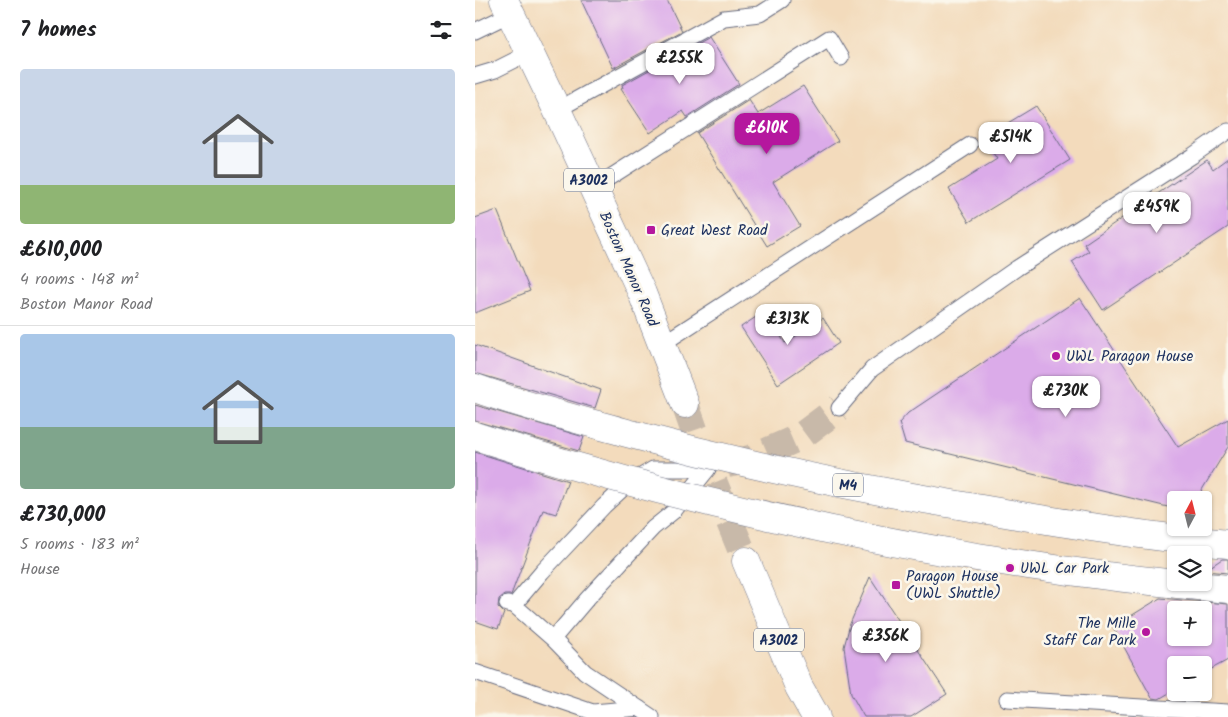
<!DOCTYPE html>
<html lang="en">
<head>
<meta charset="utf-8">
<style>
  body { margin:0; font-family:Kalam,sans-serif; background:#f6f6f6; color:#202124; height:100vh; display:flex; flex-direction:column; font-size:19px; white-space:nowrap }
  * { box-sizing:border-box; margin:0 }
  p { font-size:16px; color:#757577 }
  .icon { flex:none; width:28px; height:28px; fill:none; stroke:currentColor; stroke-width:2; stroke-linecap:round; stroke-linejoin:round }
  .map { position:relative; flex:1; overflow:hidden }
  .sheet { display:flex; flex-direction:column; background:#fff; width:475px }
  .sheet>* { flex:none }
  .needle { width:32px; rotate:7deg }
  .controls { position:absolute; left:692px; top:491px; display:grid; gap:10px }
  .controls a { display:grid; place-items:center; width:45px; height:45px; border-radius:5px; background:#fff; box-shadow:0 1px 4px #0004; font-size:25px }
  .price { position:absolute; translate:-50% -42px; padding:0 11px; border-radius:10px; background:#fff; color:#222; font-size:16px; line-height:32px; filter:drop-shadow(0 1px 2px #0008) }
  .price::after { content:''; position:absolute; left:50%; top:30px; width:15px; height:11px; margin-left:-8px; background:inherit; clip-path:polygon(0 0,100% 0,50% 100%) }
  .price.current { background:#b5179e; color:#fff }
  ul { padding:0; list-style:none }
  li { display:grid; align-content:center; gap:10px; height:265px; padding:0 20px }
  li+li { border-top:1px solid #e0e0e0 }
  li span { display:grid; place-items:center; height:155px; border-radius:5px; color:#555 }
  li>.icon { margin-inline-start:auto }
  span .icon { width:90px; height:90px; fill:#fffc; stroke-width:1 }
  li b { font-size:21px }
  h2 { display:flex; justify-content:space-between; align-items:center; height:60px; padding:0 20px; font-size:21px }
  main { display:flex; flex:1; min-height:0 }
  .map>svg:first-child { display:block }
  .building { fill:#dbabe9; fill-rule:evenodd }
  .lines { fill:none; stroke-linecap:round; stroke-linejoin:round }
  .street-tunnel { stroke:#c8b9a9; stroke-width:28; stroke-dasharray:28 14; stroke-linecap:butt }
  .primary-tunnel { stroke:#c8b9a9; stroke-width:28; stroke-dasharray:28 14; stroke-linecap:butt }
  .lane-casing { stroke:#676b7f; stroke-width:17 }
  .primary-casing { stroke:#676b7f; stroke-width:29 }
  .lane { stroke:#fff; stroke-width:15 }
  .primary { stroke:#fff; stroke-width:28 }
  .highway-bridge-casing { stroke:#676b7f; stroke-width:29; stroke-linecap:butt }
  .highway-bridge { stroke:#fff; stroke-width:28 }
  .poi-dot { fill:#b5179e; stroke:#fbf7ec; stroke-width:2 }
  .labels { text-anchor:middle; stroke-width:5; stroke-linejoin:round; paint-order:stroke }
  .shield { fill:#fbf7ec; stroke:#5e6b89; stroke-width:1 }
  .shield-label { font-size:14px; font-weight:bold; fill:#1b2f5e }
  .poi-label { font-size:15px; fill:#1b2f5e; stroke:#fbf7ec; text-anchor:start }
  .street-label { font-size:15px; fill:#1b2f5e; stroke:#fbf7ec }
</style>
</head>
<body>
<main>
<section class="sheet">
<h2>7 homes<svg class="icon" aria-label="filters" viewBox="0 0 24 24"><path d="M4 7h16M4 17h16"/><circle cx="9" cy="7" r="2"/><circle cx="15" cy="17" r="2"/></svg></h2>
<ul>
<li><span style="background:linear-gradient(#c9d6e8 75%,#8fb573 0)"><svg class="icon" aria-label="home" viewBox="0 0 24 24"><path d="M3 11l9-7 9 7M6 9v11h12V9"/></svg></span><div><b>£610,000</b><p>4 rooms · 148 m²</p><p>Boston Manor Road</p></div></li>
<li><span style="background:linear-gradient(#a9c7e8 60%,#7fa58c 0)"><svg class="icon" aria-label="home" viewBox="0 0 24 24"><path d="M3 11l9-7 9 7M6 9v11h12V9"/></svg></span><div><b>£730,000</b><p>5 rooms · 183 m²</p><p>House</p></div></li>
</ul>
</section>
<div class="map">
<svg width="753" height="717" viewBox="0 0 753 717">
  <rect width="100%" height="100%" fill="#fbf7ec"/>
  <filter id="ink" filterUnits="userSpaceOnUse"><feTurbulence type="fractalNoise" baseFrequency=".02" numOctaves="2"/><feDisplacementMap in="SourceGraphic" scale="10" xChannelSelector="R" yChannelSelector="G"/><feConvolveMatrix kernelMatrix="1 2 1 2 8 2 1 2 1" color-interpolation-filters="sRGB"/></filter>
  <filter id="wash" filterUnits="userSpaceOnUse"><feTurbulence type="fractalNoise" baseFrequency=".0096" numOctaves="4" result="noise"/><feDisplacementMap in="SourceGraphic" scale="20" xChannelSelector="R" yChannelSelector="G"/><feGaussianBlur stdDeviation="1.12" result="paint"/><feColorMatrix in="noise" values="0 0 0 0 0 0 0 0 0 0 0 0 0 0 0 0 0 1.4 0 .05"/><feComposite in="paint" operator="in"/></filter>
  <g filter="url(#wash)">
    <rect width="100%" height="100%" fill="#f3dbbc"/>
    <g id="blocks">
      <path class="building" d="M106,0H192L207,31L138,68Z
        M234,37L264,84L212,117L208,111L175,133L146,89L148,88L147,85Z
        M328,86L363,141L298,182L325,226L292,246L222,133L274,100L283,114Z
        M561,106L595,160L494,222L474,189L522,159L508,138Z
        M753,158V227L628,310L597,262L614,251L609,244L732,160L738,169Z
        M22,210L55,291L0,313V218Z
        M605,298L703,447L753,419V447L722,498L718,500H701V509L430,443L424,423L433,413Z
        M290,311L310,343L348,318L364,343L303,384L266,327Z
        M0,345L126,390L120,408L0,373Z
        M0,405L109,437L104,451L0,421Z
        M0,452L93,481L81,514L68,510L36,595H29L24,599L23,607L29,613L23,629L0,621Z
        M747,559H753V573L729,571Z
        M395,577L472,694L436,717H389L376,694L369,647L375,624Z
        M685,598L753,604V660L729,673V665H701V689L684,699L677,698L638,627ZM701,610H729V638H701Z"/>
    </g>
  </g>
  <g filter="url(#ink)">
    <use href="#blocks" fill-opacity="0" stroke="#676b7f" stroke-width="1"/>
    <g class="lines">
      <path class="street-tunnel" d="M252,464L275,459L325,437L364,408"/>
      <path class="primary-tunnel" d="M210,404L233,469L271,561"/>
      <g class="lane-casing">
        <path id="lane" d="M0,31L35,14
          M0,76L20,70L54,53
          M82,110L249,18L285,14L307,0
          M118,188L354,38L366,58
          M187,344L495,145
          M364,408L397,369L542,268L717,156L753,131
          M32,604L39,605L78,639L110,672L177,717
          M39,605L67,572L129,506L153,484L178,469H233
          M78,639L112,599L178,528L199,511L233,469
          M0,672L118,712L164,708
          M532,699L753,712"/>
      </g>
      <g class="primary-casing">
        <path id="primary" d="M29,0L82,110L167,293L210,404
          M271,561L324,687L341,717"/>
      </g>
      <use href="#lane" class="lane"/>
      <use href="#primary" class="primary"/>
      <g class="highway-bridge-casing">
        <path id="highway-bridge" d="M0,388C50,406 101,419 152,433C263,463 375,487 489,506C576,521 664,536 753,544
          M0,436C245,514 497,566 753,589"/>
      </g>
      <use href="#highway-bridge" class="highway-bridge"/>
    </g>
  </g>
  <g class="poi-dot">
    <rect x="171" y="225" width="10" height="10" rx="2.5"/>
    <circle cx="581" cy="356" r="5"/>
    <circle cx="535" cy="568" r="5"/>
    <rect x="416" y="580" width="10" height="10" rx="2.5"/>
    <circle cx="671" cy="632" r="5"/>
  </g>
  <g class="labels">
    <g class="shield">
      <rect x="89" y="168.5" width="50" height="23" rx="4"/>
      <rect x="358" y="473.5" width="30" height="23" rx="4"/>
      <rect x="279" y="628.5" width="50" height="23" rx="4"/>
    </g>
    <g class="shield-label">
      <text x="114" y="185">A3002</text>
      <text x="373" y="490">M4</text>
      <text x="304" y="645">A3002</text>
    </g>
    <g class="poi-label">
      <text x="186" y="235">Great West Road</text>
      <text x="591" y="361">UWL Paragon House</text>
      <text x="545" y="573">UWL Car Park</text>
      <text x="431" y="581">Paragon House<tspan x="431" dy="17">(UWL Shuttle)</tspan></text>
      <text x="661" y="628" text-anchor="end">The Mille<tspan x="661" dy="17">Staff Car Park</tspan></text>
    </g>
    <g class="street-label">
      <text transform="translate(154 269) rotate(66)" y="5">Boston Manor Road</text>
    </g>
  </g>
</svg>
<div class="controls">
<a><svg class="needle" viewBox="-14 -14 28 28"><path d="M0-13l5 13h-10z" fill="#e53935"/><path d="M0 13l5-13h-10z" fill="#757577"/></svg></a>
<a><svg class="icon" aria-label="layers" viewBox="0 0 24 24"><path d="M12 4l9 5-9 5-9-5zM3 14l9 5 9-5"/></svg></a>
<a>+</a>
<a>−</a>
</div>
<b class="price" style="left:205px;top:85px">£255K</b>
<b class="price current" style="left:292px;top:155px">£610K</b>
<b class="price" style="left:536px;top:164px">£514K</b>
<b class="price" style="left:682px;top:234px">£459K</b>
<b class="price" style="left:313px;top:346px">£313K</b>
<b class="price" style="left:591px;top:418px">£730K</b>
<b class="price" style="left:411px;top:663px">£356K</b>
</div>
</main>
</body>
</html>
